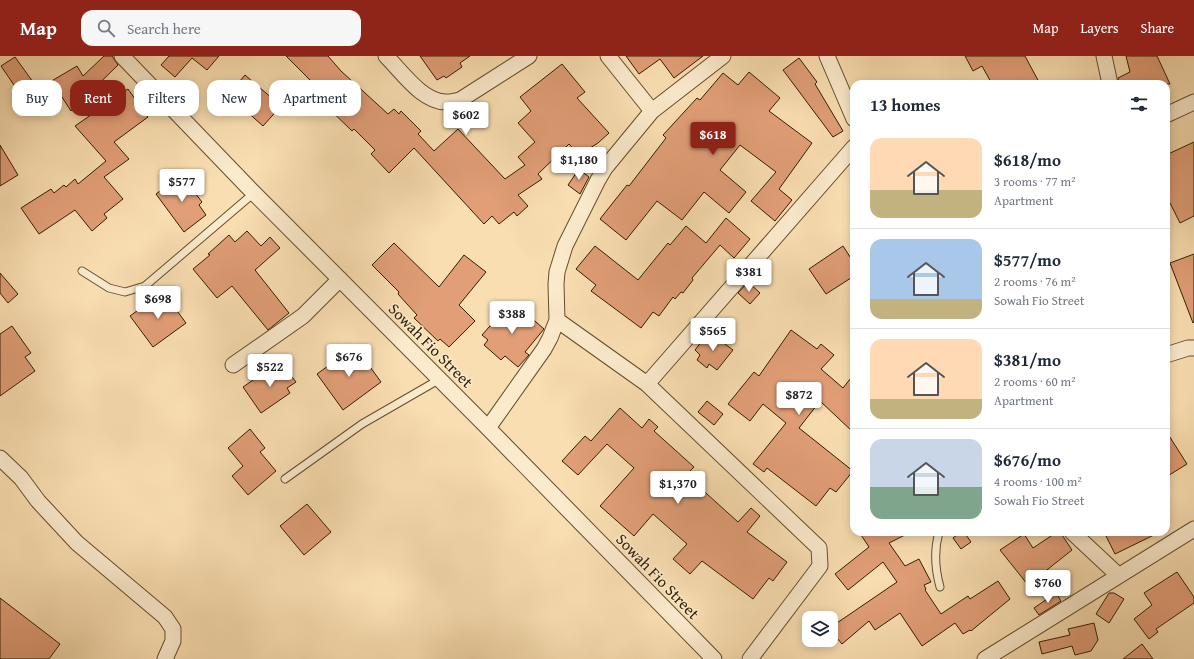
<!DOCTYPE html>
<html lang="en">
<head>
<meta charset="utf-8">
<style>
  body { margin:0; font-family:"Gentium Book Plus",serif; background:#f6f6f7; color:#1f2937; height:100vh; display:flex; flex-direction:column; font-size:15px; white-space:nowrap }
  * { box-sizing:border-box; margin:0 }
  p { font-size:13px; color:#747a83 }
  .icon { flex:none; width:22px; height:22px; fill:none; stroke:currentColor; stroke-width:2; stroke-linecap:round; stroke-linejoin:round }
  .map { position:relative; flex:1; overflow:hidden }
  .side { position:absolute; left:850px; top:24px; width:320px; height:456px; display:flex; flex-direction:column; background:#fff; border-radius:12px; box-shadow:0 2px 10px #0003 }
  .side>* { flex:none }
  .hud { position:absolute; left:12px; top:24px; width:380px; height:36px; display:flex; gap:8px }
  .tools { position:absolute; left:802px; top:555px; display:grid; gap:8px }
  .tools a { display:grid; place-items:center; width:36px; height:36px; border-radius:8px; background:#fff; box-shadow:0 2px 10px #0003; font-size:20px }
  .price { position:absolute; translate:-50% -34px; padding:0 9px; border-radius:4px; background:#fff; color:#222; font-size:13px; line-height:26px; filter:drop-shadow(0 1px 2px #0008) }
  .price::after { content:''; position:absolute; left:50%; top:24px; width:12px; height:9px; margin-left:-6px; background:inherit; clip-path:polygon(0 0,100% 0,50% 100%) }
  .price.active { background:#8f2418; color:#fff }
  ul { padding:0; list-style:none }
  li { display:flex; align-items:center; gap:12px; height:100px; padding:0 20px }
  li+li { border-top:1px solid #e0e1e3 }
  li span { display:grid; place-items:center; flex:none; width:112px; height:80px; border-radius:12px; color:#555 }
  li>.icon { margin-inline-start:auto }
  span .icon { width:48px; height:48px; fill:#fffc; stroke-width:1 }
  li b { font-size:17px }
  h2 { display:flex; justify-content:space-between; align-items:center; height:48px; padding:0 20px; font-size:17px }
  .tag { padding:0 14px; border-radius:12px; background:#fff; box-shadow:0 2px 10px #0003; font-size:14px; line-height:36px }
  .tag.active { background:#8f2418; color:#fff }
  header { display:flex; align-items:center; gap:24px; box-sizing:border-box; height:56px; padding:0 20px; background:#8f2418; color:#fff }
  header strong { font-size:19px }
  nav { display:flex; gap:22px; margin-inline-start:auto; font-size:14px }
  .search { width:280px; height:36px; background:#f6f6f7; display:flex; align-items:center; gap:10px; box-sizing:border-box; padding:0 14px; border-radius:12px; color:#747a83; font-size:15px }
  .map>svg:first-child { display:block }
  .building { fill:#e19e77; stroke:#331e00 }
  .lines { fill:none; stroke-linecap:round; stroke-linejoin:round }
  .service-casing { stroke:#644e2c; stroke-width:9 }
  .minor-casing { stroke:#644e2c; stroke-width:17 }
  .service { stroke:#fbeacc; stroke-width:7 }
  .minor { stroke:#fbeacc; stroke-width:15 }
  .labels { text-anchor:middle; stroke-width:3; stroke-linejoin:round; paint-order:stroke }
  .street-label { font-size:16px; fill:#331e00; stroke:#fbeacc }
</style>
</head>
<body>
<header>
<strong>Map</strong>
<div class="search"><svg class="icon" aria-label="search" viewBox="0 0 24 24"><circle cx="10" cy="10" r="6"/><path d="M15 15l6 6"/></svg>Search here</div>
<nav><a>Map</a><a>Layers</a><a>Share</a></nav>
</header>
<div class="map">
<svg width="1194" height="603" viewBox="0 0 1194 603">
  <rect width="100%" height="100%" fill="#f9deb1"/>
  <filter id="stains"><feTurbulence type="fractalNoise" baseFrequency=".005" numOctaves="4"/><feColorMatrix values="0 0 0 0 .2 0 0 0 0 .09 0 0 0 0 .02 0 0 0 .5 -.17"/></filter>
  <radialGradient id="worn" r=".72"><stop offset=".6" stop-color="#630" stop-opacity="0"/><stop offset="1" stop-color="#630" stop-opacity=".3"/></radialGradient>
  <path class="building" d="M104,0H112L118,9L71,55L60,38L33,57L1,10L15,1L38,33L77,10L83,20Z
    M169,0H219L207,14L192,2L175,21L161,9Z
    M286,0H328L341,15L388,58L394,53L399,58L401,55L421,75L418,78L434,95L458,73L505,123L525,109L518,101L535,86L518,67L531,55L520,41L562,8L585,36L577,42L609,77L598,87L579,99L569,88L538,118L542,123L518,139L528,150L517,160L514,156L499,168L492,160L484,168L414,92L389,117L371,98L375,94L354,73L352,75L321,45L326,40Z
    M420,0H470L460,7L462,11L446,22L444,20L437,24Z
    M626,0H703L674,22L660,3L639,18Z
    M965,0H1025L1040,28H992L982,10L973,15Z
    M1126,0H1157L1170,28H1119L1118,22L1130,16Z
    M799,2L817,26L815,28L843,75L833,81L783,14Z
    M749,16L780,42L769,55L812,87L779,133L792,144L775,165L751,145L776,116L740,89L720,114L746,136L729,157L704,136L682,164L657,145L626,184L600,163L627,129L629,130L666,82L663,79L697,42L700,44L723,17L738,29Z
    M245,19L281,50L263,70L228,39Z
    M128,33L148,61L114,86L129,103L104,121L123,143L104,158L107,162L92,175L75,154L39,178L21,152L51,133L54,137L64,129L66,131L75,123L78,128L106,105L75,70Z
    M1194,86V160L1180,167L1166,139V99Z
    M0,89L18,119L0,130Z
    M579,113L589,121L580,138L568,129Z
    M181,119L202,146L199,149L206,159L184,176L156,138Z
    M726,162L750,183L734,202L720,189L692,222L693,224L683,237L681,236L675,243L673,241L659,260L653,256L641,272L591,235L596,229L576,213L595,190L638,224L668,187L670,189L686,170L706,187Z
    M247,175L261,190L270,181L280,192L255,214L289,257L268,274L232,230L217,242L193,213L210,199L208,198L229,179L235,186Z
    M394,187L439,231L464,199L486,216L459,249L475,265L449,291L440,283L438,285L414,262L417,259L398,238L399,236L372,209Z
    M843,190L854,207V220L826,238L809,213Z
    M1194,198V266L1193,267L1170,207Z
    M0,217L18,238L8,247L0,237Z
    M748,226L760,237L750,248L738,237Z
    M163,236L186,267L153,291L130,260Z
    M512,245L544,273L525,296L529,299L518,311L505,300L501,304L484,289L488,284L482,279Z
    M12,270L31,297L25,301L35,315L0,340V278Z
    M791,274L817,293L821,288L834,299L821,313L843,332L854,318V377L820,345L799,372L853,415L836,436L830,432L816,450L767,412L764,416L753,408L786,367L763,348L750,365L728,348L754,316L759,320Z
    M709,276L733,294L717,314L709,308L707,312L697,304L700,299L695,294Z
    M355,290L381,326L343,354L317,318Z
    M282,308L296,326L287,332L290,337L261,357L243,331L266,315L268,318Z
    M707,345L723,358L714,369L698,356Z
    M620,352L642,372L649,363L658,371L654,375L694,411L686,419L738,466L751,452L760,460L747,476L787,506L773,525L769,522L753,543L702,505L690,518L673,503L687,488L653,458L634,480L600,450L634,412L607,388L578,419L562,405L585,380L591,385Z
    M250,373L265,392L260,396L276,415L248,439L232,420L243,410L228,392Z
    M1166,375L1187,408L1166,421Z
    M307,448L331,476L304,499L280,470Z
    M859,476H911L889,487L905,510L919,503L931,526L924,529L926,533L925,534L941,558L968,540L970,543L998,525L1010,543L971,575L970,574L963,578L955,567L922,590L900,557L875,574L869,565L842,588L831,575V571L897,526L883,506L848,534L835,518L869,491Z
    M961,476H964L971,486L961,493L953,482Z
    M1057,476H1060L1072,494L1028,529L1000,494L1024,478L1033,492Z
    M1104,476H1160L1115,498Z
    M1177,516L1194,541V547L1156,573L1158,576L1149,583L1134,563L1152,549L1144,537Z
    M1056,537L1061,545L1039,559L1034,552Z
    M1109,537H1114L1124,543L1109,567L1096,558Z
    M0,542L60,588L49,603H0Z
    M1094,567L1098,584L1091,595L1075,599L1072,590L1042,598L1039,586L1070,579L1068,573Z
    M1142,588L1153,603H1123Z"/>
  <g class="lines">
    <g class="service-casing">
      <path id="service" d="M82,215L109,232L125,236L145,230L254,137
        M285,423L362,368L440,323
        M939,476C934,494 935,513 940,531"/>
    </g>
    <g class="minor-casing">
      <path id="minor" d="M122,0L247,130L488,372L714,603
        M386,0C402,16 423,47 447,46C451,46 456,45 460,44L529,0
        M608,0L652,55L723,0
        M827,0L854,63
        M1104,0L1110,28
        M1166,59L1194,46
        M557,264L647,328L819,492L820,510L750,603
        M1166,299L1188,292H1194
        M233,309L303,260L340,223
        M647,328L854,91
        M488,372L544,293L550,282L557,264L556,228L557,216L565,190L598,124L605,112L652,55
        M0,402L21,422L38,445L77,487L165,561L173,573V585L165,603
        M1072,476L1118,519
        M985,603L1194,473"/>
    </g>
    <use href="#service" class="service"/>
    <use href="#minor" class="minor"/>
  </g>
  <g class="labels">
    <g class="street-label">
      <text transform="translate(431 289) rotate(45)" y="6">Sowah Fio Street</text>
      <text transform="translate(658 520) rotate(46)" y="6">Sowah Fio Street</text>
    </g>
  </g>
  <rect width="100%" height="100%" filter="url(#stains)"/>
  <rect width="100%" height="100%" fill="url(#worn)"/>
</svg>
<div class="tools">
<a><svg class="icon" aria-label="layers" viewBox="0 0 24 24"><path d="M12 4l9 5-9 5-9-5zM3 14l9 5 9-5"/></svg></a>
</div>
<b class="price" style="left:466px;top:80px">$602</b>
<b class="price active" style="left:713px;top:100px">$618</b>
<b class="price" style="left:579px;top:125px">$1,180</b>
<b class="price" style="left:182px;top:147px">$577</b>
<b class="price" style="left:749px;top:237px">$381</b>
<b class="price" style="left:158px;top:264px">$698</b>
<b class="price" style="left:512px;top:279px">$388</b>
<b class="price" style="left:713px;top:296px">$565</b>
<b class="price" style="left:349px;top:322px">$676</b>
<b class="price" style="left:270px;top:332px">$522</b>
<b class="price" style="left:799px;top:360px">$872</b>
<b class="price" style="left:678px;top:449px">$1,370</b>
<b class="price" style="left:1048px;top:548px">$760</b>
<div class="hud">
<a class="tag">Buy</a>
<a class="tag active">Rent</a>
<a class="tag">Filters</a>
<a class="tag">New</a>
<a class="tag">Apartment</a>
</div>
<section class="side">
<h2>13 homes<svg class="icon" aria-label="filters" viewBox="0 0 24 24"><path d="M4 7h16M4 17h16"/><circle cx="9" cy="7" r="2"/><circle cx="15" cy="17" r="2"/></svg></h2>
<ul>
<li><span style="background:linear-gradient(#ffd9b3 65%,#c2b280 0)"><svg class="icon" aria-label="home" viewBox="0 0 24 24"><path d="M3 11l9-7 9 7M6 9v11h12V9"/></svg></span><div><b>$618/mo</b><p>3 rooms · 77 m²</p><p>Apartment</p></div></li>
<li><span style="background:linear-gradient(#a9c7e8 75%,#c2b280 0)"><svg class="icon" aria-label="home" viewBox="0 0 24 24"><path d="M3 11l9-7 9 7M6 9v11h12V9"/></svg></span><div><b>$577/mo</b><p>2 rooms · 76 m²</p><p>Sowah Fio Street</p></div></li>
<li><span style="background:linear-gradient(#ffd9b3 75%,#c2b280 0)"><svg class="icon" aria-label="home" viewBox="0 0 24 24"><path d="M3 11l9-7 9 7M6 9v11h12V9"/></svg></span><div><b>$381/mo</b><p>2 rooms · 60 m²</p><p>Apartment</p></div></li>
<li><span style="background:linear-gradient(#c9d6e8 60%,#7fa58c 0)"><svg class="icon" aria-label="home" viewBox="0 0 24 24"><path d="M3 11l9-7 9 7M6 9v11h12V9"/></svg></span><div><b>$676/mo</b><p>4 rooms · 100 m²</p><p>Sowah Fio Street</p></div></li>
</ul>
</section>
</div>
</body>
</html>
